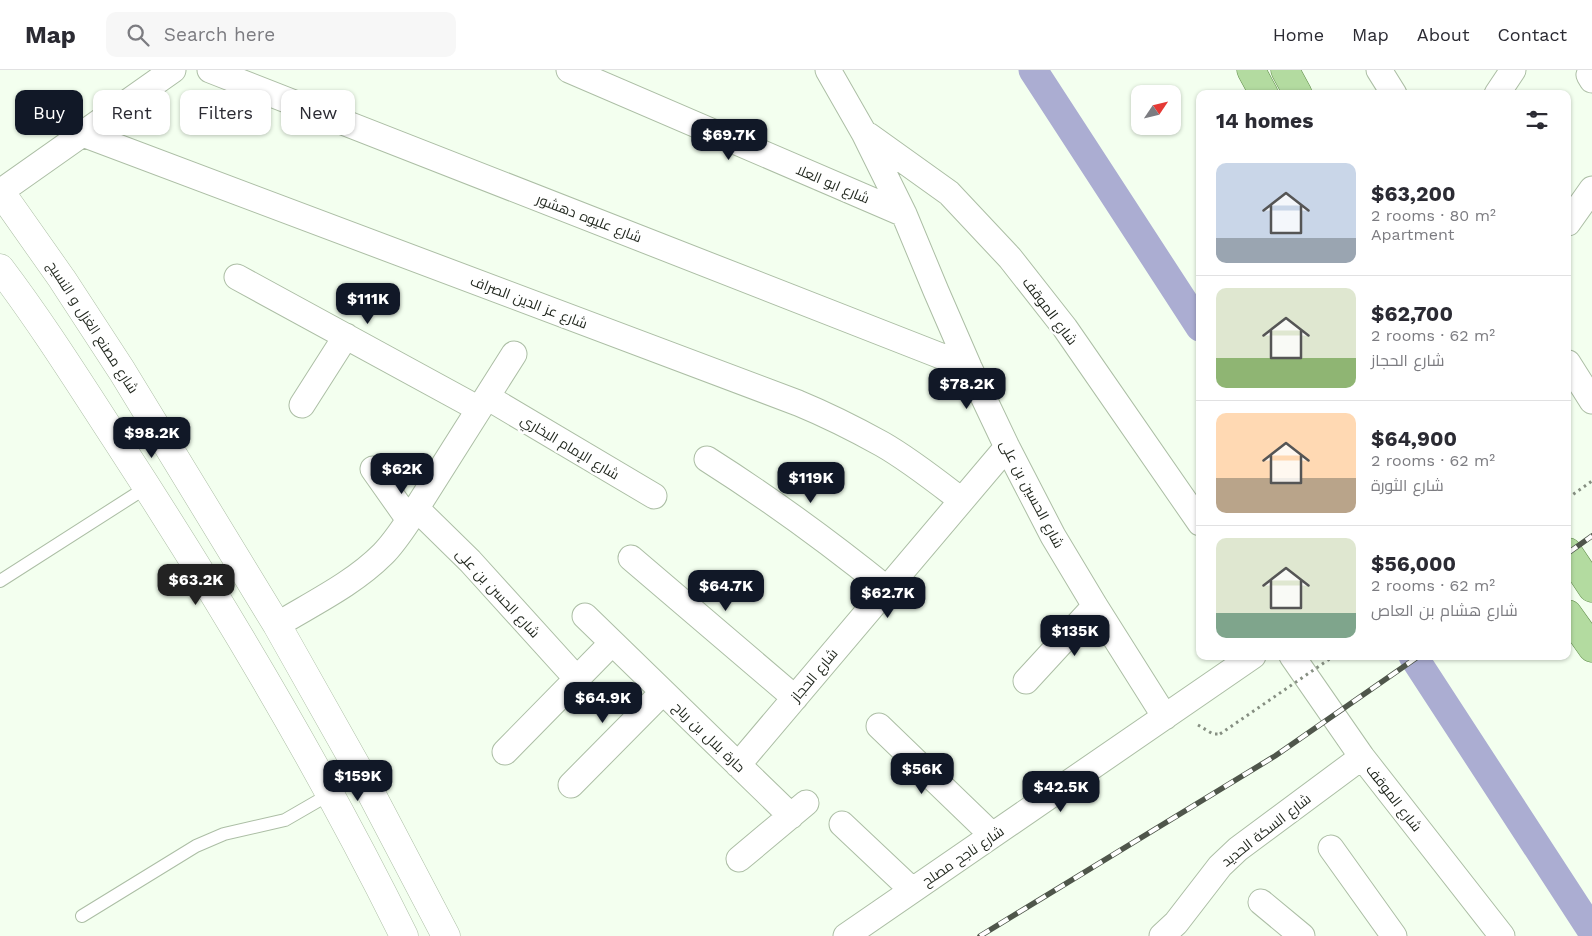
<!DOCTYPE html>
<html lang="en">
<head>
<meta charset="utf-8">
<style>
  body { margin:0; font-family:"Work Sans",Cairo,sans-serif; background:#f7f7f7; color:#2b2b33; height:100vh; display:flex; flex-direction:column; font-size:19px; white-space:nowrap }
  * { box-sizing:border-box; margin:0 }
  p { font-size:16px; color:#7c7c81 }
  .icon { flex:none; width:28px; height:28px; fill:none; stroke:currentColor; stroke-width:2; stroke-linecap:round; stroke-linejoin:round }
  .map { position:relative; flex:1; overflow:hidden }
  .side { position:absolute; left:1196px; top:20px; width:375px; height:570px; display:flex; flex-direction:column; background:#fff; border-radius:10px; box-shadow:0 1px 4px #0004 }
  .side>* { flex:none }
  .banner { position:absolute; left:15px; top:20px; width:475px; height:45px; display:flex; gap:10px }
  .needle { width:32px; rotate:55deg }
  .fabs { position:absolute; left:1131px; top:15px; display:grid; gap:10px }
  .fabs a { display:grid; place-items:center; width:50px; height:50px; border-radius:10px; background:#fff; box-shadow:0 1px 4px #0004; font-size:25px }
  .price { position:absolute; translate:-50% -42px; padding:0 11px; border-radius:10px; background:#111827; color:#fff; font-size:16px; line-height:32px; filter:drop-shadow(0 1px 2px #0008) }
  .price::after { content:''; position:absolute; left:50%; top:30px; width:15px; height:11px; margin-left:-8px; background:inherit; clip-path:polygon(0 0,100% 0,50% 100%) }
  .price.selected { background:#222; color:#fff }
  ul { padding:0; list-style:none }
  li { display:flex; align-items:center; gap:15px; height:125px; padding:0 20px }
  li+li { border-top:1px solid #e1e1e2 }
  li span { display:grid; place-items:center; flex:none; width:140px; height:100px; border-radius:10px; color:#555 }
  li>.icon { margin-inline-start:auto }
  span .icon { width:60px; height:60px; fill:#fffc; stroke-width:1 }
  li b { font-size:21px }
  h2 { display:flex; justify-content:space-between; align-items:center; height:60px; padding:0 20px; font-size:21px }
  .chip { padding:0 18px; border-radius:10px; background:#fff; box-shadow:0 1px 4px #0004; font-size:18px; line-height:45px }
  .chip.selected { background:#111827; color:#fff }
  header { display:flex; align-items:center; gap:30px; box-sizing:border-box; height:70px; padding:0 25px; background:#fff; border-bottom:1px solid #e1e1e2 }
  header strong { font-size:24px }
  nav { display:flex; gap:28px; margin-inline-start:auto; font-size:18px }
  .search { width:350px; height:45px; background:#f7f7f7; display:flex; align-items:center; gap:12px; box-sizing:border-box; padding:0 18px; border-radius:10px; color:#7c7c81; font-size:19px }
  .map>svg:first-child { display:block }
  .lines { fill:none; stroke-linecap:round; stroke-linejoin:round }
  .canal { stroke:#abadd2; stroke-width:29 }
  .lane-casing { stroke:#acbea5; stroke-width:14 }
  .street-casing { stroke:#acbea5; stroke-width:27 }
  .secondary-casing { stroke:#acbea5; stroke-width:29 }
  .primary-casing { stroke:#5e8b48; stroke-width:29 }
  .path { stroke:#868f82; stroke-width:3; stroke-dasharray:2.5 4; stroke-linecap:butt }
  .lane { stroke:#fff; stroke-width:12 }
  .street { stroke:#fff; stroke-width:25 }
  .secondary { stroke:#fff; stroke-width:28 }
  .primary { stroke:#b3dba0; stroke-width:28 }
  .rail-casing { stroke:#4f564b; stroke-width:5.5 }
  .rail { stroke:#fff; stroke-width:4; stroke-dasharray:11; stroke-linecap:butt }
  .path-bridge { stroke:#868f82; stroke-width:3; stroke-dasharray:2.5 4; stroke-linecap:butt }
  .labels { text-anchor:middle; stroke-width:5; stroke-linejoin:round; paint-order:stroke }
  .street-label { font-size:14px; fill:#1e241b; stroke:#fff }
</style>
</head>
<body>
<header>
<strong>Map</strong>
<div class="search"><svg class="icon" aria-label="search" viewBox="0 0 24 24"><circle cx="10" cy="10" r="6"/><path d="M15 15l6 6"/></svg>Search here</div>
<nav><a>Home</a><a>Map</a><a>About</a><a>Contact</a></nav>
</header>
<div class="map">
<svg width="1592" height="866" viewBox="0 0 1592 866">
  <rect width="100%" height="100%" fill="#f3ffef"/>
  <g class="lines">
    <path class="canal" d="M1033,0L1200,257
      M1413,586L1592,861"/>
    <g class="lane-casing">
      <path id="lane" d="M0,511L147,417
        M82,846L196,776L224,764L285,750L330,724"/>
    </g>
    <g class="street-casing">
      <path id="street" d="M210,0L969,297
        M569,0L904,144
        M828,0L864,63L904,144L936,221L969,297L1007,377L1053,466L1095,536L1165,647
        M1379,0L1394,24
        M1591,0L1589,5L1592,10
        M1497,24L1513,0
        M83,64L798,333C827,345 855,359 882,374C910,390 935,410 961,430
        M868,65L949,123L1010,188L1065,258L1200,453
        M0,122L173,0
        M1568,153L1592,119
        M237,207L479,339
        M1568,293L1592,331
        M487,327L654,426
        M302,335L346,266
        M707,389C770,429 829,472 887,519
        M373,399L409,450
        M417,439L470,491L577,609
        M631,488L795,628
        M585,546L791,746
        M277,555C313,533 353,514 383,484C393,474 401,462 409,450L514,284
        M1292,586L1362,687L1502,866
        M1026,611L1095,536
        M879,656L992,765
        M505,682L612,573
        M738,695L1007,377
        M571,715L663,622
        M842,754L912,820
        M1331,778L1394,866
        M739,789L806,733
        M1261,832L1302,866
        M846,866L1253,586
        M1162,866L1176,853L1220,796L1238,779L1362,687"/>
    </g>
    <g class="secondary-casing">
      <path id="secondary" d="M0,121L62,209L122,301L277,555L361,704L446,866
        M0,198C44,256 83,319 123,380C225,537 321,698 404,866"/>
    </g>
    <g class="primary-casing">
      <path id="primary" d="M1251,0L1264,24
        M1285,0L1298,24
        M1568,482L1592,518
        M1568,544L1592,578"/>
    </g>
    <path class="path" d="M1568,428L1592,411
      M1198,655L1213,664H1220"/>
    <use href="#lane" class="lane"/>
    <use href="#street" class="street"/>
    <use href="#secondary" class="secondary"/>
    <use href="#primary" class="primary"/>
    <g class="rail-casing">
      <path id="rail" d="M1568,483L1592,466
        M980,866L1275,686L1419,586"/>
    </g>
    <use href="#rail" class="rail"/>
    <path class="path-bridge" d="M1220,664L1334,586"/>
  </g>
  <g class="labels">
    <g class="street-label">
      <text transform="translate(833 114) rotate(23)" y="5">شارع ابو العلا</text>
      <text transform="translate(589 148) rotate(21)" y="5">شارع عليوه دهشور</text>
      <text transform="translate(529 232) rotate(21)" y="5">شارع عز الدين الصراف</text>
      <text transform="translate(1050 241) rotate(53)" y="5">شارع الموقف</text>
      <text transform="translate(93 257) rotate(57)" y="5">شارع مصنع الغزل و النسيج</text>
      <text transform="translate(570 377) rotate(31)" y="5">شارع الإمام البخاري</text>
      <text transform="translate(1032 424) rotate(62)" y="5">شارع الحسين بن على</text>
      <text transform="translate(498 523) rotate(47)" y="5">شارع الحسن بن على</text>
      <text transform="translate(814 605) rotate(-50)" y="5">شارع الحجاز</text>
      <text transform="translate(709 667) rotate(44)" y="5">حارة بلال بن رباح</text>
      <text transform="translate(1394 728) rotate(52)" y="5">شارع الموقف</text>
      <text transform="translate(1266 760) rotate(-38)" y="5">شارع السكة الحديد</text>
      <text transform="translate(963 786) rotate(-34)" y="5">شارع ناجح مصلح</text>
    </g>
  </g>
</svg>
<div class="fabs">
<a><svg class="needle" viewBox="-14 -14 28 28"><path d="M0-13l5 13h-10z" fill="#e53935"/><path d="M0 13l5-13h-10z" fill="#7c7c81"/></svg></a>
</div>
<b class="price" style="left:729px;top:91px">$69.7K</b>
<b class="price" style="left:368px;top:255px">$111K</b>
<b class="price" style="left:967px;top:340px">$78.2K</b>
<b class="price" style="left:152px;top:389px">$98.2K</b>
<b class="price" style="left:402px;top:425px">$62K</b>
<b class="price" style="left:811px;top:434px">$119K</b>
<b class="price selected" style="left:196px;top:536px">$63.2K</b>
<b class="price" style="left:726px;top:542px">$64.7K</b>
<b class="price" style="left:888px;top:549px">$62.7K</b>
<b class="price" style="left:1075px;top:587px">$135K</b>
<b class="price" style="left:603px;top:654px">$64.9K</b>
<b class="price" style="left:922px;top:725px">$56K</b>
<b class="price" style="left:358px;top:732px">$159K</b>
<b class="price" style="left:1061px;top:743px">$42.5K</b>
<div class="banner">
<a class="chip selected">Buy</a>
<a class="chip">Rent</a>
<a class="chip">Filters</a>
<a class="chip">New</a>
</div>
<section class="side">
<h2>14 homes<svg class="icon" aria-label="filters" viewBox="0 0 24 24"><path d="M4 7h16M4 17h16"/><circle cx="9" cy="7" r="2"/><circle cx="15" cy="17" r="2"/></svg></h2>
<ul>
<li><span style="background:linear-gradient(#c9d6e8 75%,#9aa5b1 0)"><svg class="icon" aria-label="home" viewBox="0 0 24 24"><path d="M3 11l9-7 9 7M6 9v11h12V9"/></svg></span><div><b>$63,200</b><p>2 rooms · 80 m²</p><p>Apartment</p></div></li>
<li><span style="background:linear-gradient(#dfe7d0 70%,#8fb573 0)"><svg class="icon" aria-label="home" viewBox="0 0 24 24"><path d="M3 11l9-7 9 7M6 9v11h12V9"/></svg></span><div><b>$62,700</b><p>2 rooms · 62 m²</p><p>شارع الحجاز</p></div></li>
<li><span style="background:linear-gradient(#ffd9b3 65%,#b9a48a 0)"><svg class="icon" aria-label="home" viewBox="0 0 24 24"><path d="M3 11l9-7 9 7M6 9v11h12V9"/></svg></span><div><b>$64,900</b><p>2 rooms · 62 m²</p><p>شارع الثورة</p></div></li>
<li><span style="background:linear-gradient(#dfe7d0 75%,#7fa58c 0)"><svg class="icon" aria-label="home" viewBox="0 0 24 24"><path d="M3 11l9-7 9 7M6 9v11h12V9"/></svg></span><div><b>$56,000</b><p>2 rooms · 62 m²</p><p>شارع هشام بن العاص</p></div></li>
</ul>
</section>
</div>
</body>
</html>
